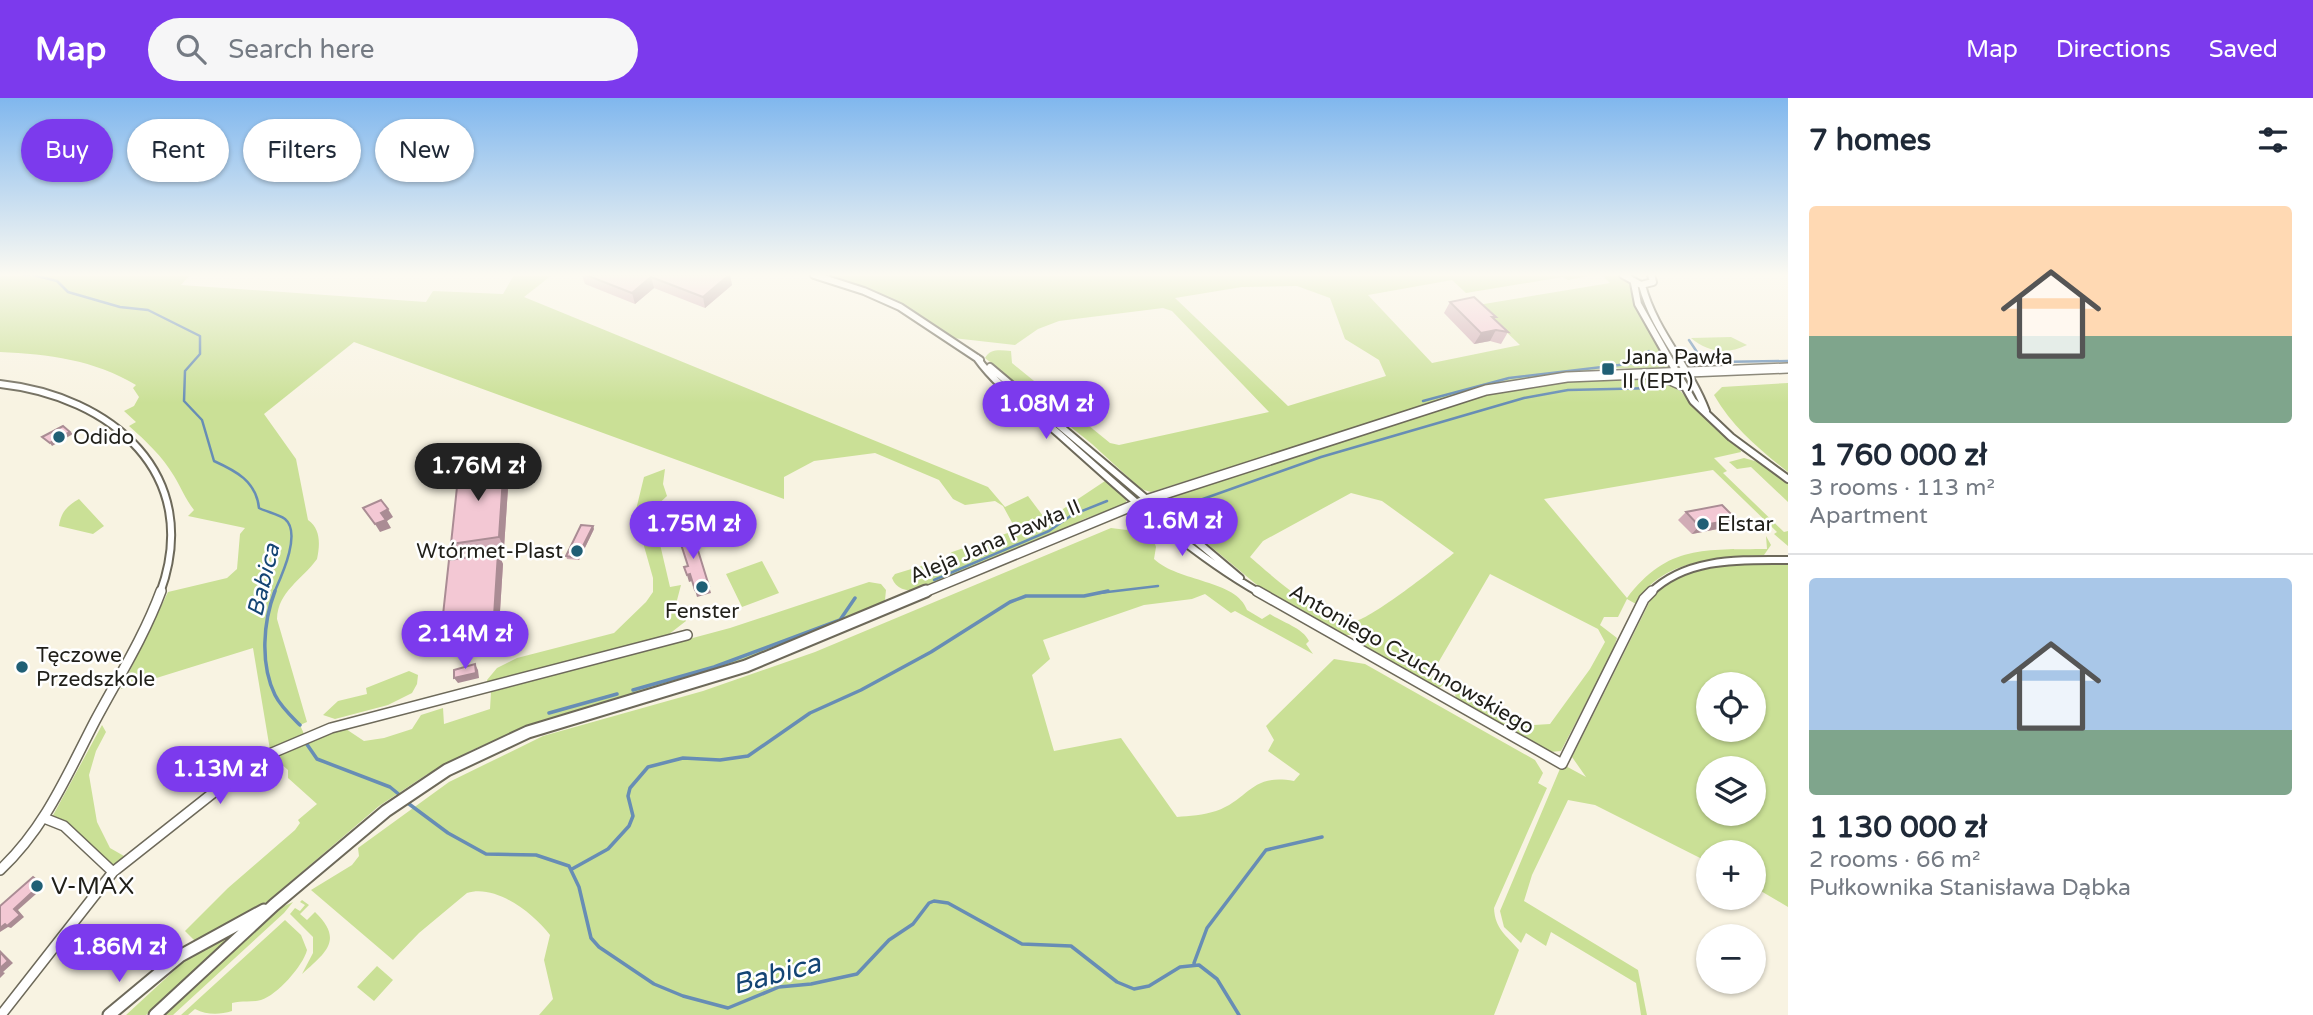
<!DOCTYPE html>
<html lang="en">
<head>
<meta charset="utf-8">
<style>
  body { margin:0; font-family:"Varela Round",sans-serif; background:#f6f6f7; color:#1f2937; height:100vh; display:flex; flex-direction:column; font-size:26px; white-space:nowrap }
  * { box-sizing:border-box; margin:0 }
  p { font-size:23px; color:#747a83 }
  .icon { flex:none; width:38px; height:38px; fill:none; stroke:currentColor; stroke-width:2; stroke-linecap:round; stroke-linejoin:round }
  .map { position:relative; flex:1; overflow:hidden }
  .drawer { display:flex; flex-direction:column; background:#fff; width:525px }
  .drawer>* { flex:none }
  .hud { position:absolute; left:21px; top:21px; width:665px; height:63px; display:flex; gap:14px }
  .fabs { position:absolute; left:1696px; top:574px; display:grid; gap:14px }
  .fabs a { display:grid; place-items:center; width:70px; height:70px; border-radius:50%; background:#fff; box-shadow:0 2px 5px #0004; font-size:35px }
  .price { position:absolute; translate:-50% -60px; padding:0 16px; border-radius:24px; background:#7c3aed; color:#fff; font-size:23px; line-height:46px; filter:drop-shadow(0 2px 4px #0008) }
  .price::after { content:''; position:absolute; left:50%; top:42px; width:21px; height:16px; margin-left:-10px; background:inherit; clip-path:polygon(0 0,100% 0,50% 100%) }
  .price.active { background:#222; color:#fff }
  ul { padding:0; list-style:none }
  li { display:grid; align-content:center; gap:14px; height:371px; padding:0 21px }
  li+li { border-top:2px solid #e0e1e3 }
  li span { display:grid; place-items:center; height:217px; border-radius:7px; color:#555 }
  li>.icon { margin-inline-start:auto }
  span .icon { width:126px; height:126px; fill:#fffc; stroke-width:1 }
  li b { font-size:30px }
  h2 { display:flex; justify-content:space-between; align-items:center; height:84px; padding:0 21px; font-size:30px }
  .pill { padding:0 24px; border-radius:32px; background:#fff; box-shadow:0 2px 5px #0004; font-size:24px; line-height:63px }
  .pill.active { background:#7c3aed; color:#fff }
  header { display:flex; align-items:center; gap:42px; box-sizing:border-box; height:98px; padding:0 35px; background:#7c3aed; color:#fff }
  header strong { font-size:33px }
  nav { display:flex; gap:38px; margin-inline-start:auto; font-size:24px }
  .search { width:490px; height:63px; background:#f6f6f7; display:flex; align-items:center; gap:18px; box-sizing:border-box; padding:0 24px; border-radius:38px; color:#747a83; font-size:26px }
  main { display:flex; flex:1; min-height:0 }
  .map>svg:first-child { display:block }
  .green { fill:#cae096; fill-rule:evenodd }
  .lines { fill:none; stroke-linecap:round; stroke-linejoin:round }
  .stream-far1 { stroke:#678db5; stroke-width:2.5 }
  .stream { stroke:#678db5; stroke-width:3.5 }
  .street-far1-casing { stroke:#6d695a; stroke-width:10 }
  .street-casing { stroke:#6d695a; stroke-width:12 }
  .secondary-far1-casing { stroke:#6d695a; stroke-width:12 }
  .secondary-casing { stroke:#6d695a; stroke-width:15 }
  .street-far1 { stroke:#fff; stroke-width:6 }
  .street { stroke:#fff; stroke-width:9 }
  .secondary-far1 { stroke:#fff; stroke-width:9 }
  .secondary { stroke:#fff; stroke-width:11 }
  .wall { fill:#d1acb6 }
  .shaded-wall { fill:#aa8c94 }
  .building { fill:#f3c8d4; stroke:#aa8c94; stroke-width:2 }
  .poi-dot { fill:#205f75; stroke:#fff; stroke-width:2.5 }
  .labels { text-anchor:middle; stroke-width:5; stroke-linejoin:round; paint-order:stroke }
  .poi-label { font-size:21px; fill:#201f19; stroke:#fff; text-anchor:start }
  .street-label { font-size:21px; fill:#201f19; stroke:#fff }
  .water-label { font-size:23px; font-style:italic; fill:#144574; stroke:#fff }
  .near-poi-label { font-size:24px; fill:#201f19; stroke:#fff; text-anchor:start }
  .near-water-label { font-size:28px; font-style:italic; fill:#144574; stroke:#fff }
</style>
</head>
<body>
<header>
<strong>Map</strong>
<div class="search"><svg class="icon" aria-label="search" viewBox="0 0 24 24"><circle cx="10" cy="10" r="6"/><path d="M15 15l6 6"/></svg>Search here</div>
<nav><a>Map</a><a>Directions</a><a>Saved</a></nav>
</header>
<main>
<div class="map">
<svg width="1788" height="917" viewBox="0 0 1788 917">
  <rect width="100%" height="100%" fill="#f8f3e2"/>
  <path class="green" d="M0,177H190L181,187L426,204L433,193L503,196L514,177H552L524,199L988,389L1005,409L1028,398L1043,418L1015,430L1003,408L995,403L965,407L953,401L939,382L875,355L814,363L784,379V401L354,244L264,316L296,361L308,422C321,431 320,447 317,461C302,482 278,493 277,521L307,624L300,627L304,636L270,652L253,550L121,591L168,494L227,480L237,471L240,436L245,430L188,418L194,412C185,401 181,389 174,378C162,358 146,343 129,328L136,324L124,313L134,308L139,299L133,290L136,287C94,262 49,256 0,254Z
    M823,177H1594L1568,182L1563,179L1466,195L1452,182L1368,197L1432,265L1520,247L1478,207L1610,185L1602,177H1618L1630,186L1636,208L1669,267L1666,271L1607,270L1484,289L1151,394L1141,391L1092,346L985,260C990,250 1001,252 1011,253L1012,265L1110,345L1119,347L1269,314L1172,213L1163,210L1059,223L1038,231L1015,247L953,240L908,209L876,194ZM1297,188L1330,200L1345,241L1379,262L1386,278L1288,308L1175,200L1242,189Z
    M1731,239L1747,247C1727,257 1707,254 1691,240Z
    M1661,281L1675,287L1693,307L1740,350L1741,354L1714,360L1727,373L1723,375L1784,434L1788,433V448L1774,436L1777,434L1713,372L1544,401L1627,500C1668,446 1705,452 1767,451L1766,438L1771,447L1764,457L1758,458C1714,461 1661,461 1636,506L1627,501L1618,519H1604L1600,527L1617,540L1612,555L1561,653L1550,654L1456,602L1454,589L1534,627L1550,626L1590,571L1605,544L1598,531L1490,476L1431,577L1445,585L1439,590H1432L1363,549L1362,539L1369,533L1362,528L1351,537H1341L1263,492L1168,413L1164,407C1169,391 1217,386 1234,377L1487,296L1570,282ZM1351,395L1382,403L1454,455C1438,468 1371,521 1355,523C1327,528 1271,477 1250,459L1263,443Z
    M1788,285V374C1759,351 1733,330 1714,297L1722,289Z
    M1744,360L1762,365L1788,384V404L1751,369L1737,371L1729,364Z
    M665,371L663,386L667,398L652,412L670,489L681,487L676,506L686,523L664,540L487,587V582L497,570L517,560L614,535L646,504L653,494V480L635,416L644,379Z
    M1108,381L1126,399V404L1121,408L1084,421L1055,436L918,493C906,493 896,491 892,480L895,476L944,461L952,454L1031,427L1060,413Z
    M79,401L104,428L93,436L59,428C61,414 67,408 79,401Z
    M1111,430L1127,432L1154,443L1156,449L1154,461C1178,484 1237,482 1247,512L1262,521L1270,516C1282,524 1303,530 1309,543L1306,546L1313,556L1235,513L1231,515L1205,496L1192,501L1144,507L1043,542L1050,561L1032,577L1054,653L1121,640L1177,719C1189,718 1204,717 1216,713C1250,701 1250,675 1294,683L1300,676L1268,653L1274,642L1266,628L1334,561L1365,566L1535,662L1543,675L1538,685L1547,690L1494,810C1495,831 1506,837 1519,852L1494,917H539L553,901L544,862L550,837C533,815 496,786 467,795L419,835L393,862L311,792L352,767L359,758L358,750L449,684L543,638L703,593L815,554Z
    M762,463L779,495L742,509L726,476Z
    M1748,464H1788V809L1754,789V754H1708V764L1595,707L1568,702L1532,777L1524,803L1638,872L1647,917H1641L1636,885L1551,834L1546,848L1526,835L1521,845L1504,829L1500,813L1562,666L1586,679L1572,659L1653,497L1680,477L1713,467ZM1708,586H1754V632H1708ZM1708,670H1754V716H1708Z
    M869,484L881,486L886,492L885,502L878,510L777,552L679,584L563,616L517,632L470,653L426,677L379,708L268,803L195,843L185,833L228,790L295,732L300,725L298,722L317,706L288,680V672L273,659L319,639L346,631L364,643L384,640L412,631L421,617L443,610L444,626L490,611L491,594L730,530Z
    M409,573L418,577L417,586L412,595L388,607L335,621L323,617L338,603L367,596L366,590Z
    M102,627L106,634L96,653L89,677L97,724L110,750L124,758L110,772L51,721Z
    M302,802L309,807L300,816L307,822L315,814C344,842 326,854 302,876L313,855V839L290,816L295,810L300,813L305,807L300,804Z
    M293,804L284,815L173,917H164L282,809Z
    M261,817L146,917H126L191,857Z
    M285,822L301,837L307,852C303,868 277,897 261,902C252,905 242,902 232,905V913C219,917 207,917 195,911L188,917H181Z
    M377,868L393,882L374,903L357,889Z"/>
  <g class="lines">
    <path class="stream-far1" d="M24,177H29
      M33,177L57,183L68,194L120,209L148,212L200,238V256L185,273L184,303L202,322L214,363C236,373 256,383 259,410C267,414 278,416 285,421C302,435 281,479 274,495
      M1689,242L1701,260L1714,264L1788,263
      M1423,303L1509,280L1636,265L1649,253
      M1186,407L1321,359L1524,300L1568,292L1655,290
      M934,482L1049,433L1072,417L1107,403
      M1099,495L1158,488"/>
    <path class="stream" d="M275,493C263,524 260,566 275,597C281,609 291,618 300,627
      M633,592L714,569L840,522L855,500
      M549,615L617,596
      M306,645L317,661L390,689L401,698
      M405,703L448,735L486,756L536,757L569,768L579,789L591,840L599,849L654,886L683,898L728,910L779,889L811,886L857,876L889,842L913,826L929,805L934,803L948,805L1022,846L1071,848L1117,884L1134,891L1149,888L1180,869L1199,867L1217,881L1239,917
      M572,771L608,751L629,728L633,718L628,698L630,690L648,669L683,660L720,662L748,658L810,615L861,592L931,554L1010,504L1026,498H1084L1108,493
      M1194,865L1207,830L1266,752L1322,739"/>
    <g class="street-far1-casing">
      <path id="street-far1" d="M814,177L864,193L900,209L980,262
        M1623,177L1641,187L1653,184L1651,177
        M1634,185L1638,206L1693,303L1731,339L1788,381
        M1642,187C1654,234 1689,268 1706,313
        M977,260C999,291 1031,311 1059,336C1123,393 1186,453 1260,495
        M990,269L1240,480
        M0,286C111,298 204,376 160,495
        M1650,495C1687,459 1740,462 1788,462"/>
    </g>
    <g class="street-casing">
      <path id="street" d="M1257,493L1562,666L1644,501L1652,493
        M44,720L64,728L113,774
        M0,772C45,730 67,677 95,623C118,580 144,539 161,493
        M1,917L113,774L218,691L272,655L331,630L687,537"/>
    </g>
    <g class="secondary-far1-casing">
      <path id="secondary-far1" d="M1659,277L1682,287
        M922,495L1149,401L1486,292L1567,279L1788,270"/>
    </g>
    <g class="secondary-casing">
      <path id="secondary" d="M109,917L180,858L264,812
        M155,917L274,807L386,713L447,672L528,634L746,568L926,493"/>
    </g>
    <use href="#street-far1" class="street-far1"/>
    <use href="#street" class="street"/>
    <use href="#secondary-far1" class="secondary-far1"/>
    <use href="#secondary" class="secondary"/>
  </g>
  <path class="wall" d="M582,177H730L732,187L705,210L654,190L635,206L585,186Z
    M1450,204L1494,221L1508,234L1501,246L1490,243L1474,246L1444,215Z
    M504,364L509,375L504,450L457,457L451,446Z
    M1686,414L1736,421L1728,429L1692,436L1678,422Z
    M594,431L579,462L567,461L566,458Z
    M498,455L503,466L499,529L449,537L442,526Z"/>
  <path class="shaded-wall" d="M729,177H730L732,187L705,210L703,199Z
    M651,179L654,190L635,206L632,195Z
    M1496,232L1490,243L1474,246L1481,235Z
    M70,334L73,336L52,348L50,345Z
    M504,364L509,375L504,450L499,439Z
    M388,411L393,419L387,423L391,430L380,434L375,426L381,415Z
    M1736,421L1728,429L1692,436L1699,428Z
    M593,428L594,431L579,462L577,460Z
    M498,455L503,466L499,529L494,518Z
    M690,476L692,483L689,484L687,477Z
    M709,488L711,495L697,499L695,492Z
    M475,566L478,572L479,580L458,585L454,580Z
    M33,779L45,788L18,812L24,819L11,830L8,829L0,834V830Z
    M0,852L13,865L3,874L5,875L0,880Z"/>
  <path class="building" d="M586,177H729L703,199L651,179L632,195Z
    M1474,199L1496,219H1492L1508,234L1496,232L1481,235L1450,204Z
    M63,328L70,334L50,345L42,339Z
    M504,364L499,439L451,446L459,370Z
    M381,402L388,411L381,415L386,422L375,426L363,410Z
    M1722,407L1736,421L1699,428L1686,414Z
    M581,427L593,428L577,460L566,458Z
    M692,433L709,488L695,492L690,476L687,477L684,469L688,468L678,437Z
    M498,455L494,518L442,526L449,462Z
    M475,566L476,575L454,580V572Z
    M33,779L41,786L14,811L20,817L7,828L5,826L0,830V808Z
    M0,854L8,863L0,870Z"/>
  <linearGradient id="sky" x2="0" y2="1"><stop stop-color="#80b7ee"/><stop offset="0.58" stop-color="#fcfaf2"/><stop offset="1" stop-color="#fcfaf2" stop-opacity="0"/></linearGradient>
  <rect width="1788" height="305" fill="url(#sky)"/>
  <g class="poi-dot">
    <rect x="1601" y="264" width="14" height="14" rx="3.5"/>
    <circle cx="59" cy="339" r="7"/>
    <circle cx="1703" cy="426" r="7"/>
    <circle cx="577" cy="453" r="7"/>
    <circle cx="702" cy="489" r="7"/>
    <circle cx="22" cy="569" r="7"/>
    <circle cx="37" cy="788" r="7"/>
  </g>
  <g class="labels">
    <g class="poi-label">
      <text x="1622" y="266">Jana Pawła<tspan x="1622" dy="24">II (EPT)</tspan></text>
      <text x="73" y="346">Odido</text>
      <text x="1717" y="433">Elstar</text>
      <text x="563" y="460" text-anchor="end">Wtórmet-Plast</text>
      <text x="702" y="520" text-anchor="middle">Fenster</text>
      <text x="36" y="564">Tęczowe<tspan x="36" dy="24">Przedszkole</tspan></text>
    </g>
    <g class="street-label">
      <text transform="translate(995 443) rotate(-23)" y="7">Aleja Jana Pawła II</text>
      <text transform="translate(1412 561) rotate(30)" y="7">Antoniego Czuchnowskiego</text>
    </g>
    <g class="water-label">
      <text transform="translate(263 482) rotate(-76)" y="8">Babica</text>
    </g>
    <g class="near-poi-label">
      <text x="51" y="796">V-MAX</text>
    </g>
    <g class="near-water-label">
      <text transform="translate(776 875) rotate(-15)" y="10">Babica</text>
    </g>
  </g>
</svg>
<div class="fabs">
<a><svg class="icon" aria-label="locate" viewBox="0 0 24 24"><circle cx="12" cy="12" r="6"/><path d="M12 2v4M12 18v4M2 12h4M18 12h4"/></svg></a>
<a><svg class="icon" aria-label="layers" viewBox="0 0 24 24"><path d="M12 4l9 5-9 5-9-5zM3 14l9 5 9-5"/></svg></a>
<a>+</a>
<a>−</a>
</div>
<b class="price" style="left:1046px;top:343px">1.08M zł</b>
<b class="price active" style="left:478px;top:405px">1.76M zł</b>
<b class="price" style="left:1182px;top:460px">1.6M zł</b>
<b class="price" style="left:693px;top:463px">1.75M zł</b>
<b class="price" style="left:465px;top:573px">2.14M zł</b>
<b class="price" style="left:220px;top:708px">1.13M zł</b>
<b class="price" style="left:119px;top:886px">1.86M zł</b>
<div class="hud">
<a class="pill active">Buy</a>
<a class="pill">Rent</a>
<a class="pill">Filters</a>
<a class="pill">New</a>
</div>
</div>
<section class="drawer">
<h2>7 homes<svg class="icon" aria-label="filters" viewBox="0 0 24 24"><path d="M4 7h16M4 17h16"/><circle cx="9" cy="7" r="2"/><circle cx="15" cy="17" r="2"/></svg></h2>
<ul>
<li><span style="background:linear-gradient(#ffd9b3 60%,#7fa58c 0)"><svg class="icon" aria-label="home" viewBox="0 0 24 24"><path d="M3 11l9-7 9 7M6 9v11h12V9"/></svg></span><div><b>1 760 000 zł</b><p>3 rooms · 113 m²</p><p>Apartment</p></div></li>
<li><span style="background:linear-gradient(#a9c7e8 70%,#7fa58c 0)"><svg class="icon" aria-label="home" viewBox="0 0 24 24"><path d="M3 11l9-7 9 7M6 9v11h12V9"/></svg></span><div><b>1 130 000 zł</b><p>2 rooms · 66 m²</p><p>Pułkownika Stanisława Dąbka</p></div></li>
</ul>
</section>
</main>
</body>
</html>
